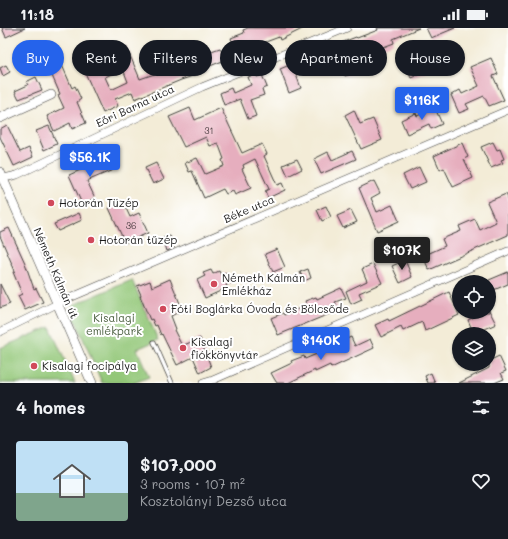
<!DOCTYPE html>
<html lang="en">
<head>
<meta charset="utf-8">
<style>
  body { margin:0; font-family:Mali,sans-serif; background:#242831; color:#f1f3f6; height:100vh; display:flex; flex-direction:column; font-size:15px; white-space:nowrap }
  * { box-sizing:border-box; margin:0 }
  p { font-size:13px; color:#9ea1a6 }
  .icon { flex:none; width:22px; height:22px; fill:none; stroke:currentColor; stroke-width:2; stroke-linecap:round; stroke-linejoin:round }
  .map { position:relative; height:355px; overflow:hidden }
  .panel { display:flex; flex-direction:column; background:#171b24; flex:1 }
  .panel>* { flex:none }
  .hud { position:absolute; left:12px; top:12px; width:484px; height:36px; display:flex; gap:8px }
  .controls { position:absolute; left:452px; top:247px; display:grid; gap:8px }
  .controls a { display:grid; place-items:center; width:44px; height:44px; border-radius:50%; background:#171b24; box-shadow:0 1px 3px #0004; font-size:20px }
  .price { position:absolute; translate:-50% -34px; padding:0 9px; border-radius:4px; background:#2563eb; color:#fff; font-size:13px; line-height:26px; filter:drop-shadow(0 1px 2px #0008) }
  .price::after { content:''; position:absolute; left:50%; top:24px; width:12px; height:9px; margin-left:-6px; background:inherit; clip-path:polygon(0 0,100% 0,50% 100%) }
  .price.active { background:#222; color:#fff }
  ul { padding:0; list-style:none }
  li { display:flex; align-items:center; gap:12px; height:100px; padding:0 16px }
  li+li { border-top:1px solid #363941 }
  li span { display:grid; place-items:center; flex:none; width:112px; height:80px; border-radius:4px; color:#555 }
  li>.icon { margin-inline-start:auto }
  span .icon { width:48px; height:48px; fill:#fffc; stroke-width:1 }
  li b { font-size:17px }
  h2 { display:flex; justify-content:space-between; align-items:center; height:48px; padding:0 16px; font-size:17px }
  .chip { padding:0 14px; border-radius:18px; background:#171b24; box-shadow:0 1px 3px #0004; font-size:14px; line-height:36px }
  .chip.active { background:#2563eb; color:#fff }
  .status { display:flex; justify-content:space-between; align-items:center; height:28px; padding:0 20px; background:#171b24; direction:ltr }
  .status svg { height:11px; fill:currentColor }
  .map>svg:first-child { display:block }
  .green { fill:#93c778; stroke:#58724a }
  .building { fill:#e6aebe; fill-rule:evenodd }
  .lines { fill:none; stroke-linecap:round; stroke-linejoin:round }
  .service-casing { stroke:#3c3b38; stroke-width:5 }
  .minor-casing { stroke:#3c3b38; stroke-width:8 }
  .tertiary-casing { stroke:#3c3b38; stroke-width:10 }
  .service { stroke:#fff; stroke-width:3.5 }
  .minor { stroke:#fff; stroke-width:7 }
  .tertiary { stroke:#fff; stroke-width:9 }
  .poi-dot { fill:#d1495b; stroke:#fff; stroke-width:1.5 }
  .labels { text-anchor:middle; stroke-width:4; stroke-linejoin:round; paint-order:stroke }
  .number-label { font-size:9px; fill:#4e4044 }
  .street-label { font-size:11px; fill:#1c1c1c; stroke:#fff }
  .poi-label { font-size:11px; fill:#1c1c1c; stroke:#fff; text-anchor:start }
  .park-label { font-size:11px; fill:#4c6041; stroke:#fff }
</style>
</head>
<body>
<div class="status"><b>11:18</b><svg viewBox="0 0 49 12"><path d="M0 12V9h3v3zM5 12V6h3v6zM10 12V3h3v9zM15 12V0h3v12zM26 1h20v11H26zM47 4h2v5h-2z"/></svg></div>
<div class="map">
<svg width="508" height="355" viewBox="0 0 508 355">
  <rect width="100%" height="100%" fill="#fff"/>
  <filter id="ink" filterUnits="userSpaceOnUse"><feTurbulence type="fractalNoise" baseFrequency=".025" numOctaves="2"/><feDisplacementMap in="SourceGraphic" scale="8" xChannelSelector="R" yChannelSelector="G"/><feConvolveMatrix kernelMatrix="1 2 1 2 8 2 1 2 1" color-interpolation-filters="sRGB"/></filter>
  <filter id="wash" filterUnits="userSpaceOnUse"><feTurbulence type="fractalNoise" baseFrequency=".012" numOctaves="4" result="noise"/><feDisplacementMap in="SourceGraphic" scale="16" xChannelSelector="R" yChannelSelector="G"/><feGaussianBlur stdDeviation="0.9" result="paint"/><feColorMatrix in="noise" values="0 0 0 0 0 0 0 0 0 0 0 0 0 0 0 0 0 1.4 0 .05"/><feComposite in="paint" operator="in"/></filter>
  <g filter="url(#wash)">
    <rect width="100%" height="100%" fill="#f3ecd7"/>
    <path class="green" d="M132,252L158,312L137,321L149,349L134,355H102L70,280L73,277Z
      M50,299L75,355H0V320Z"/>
    <g id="blocks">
      <path class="building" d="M2,0H25L6,9Z
        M248,0H304L280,12L279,9L247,21L248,23L237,27L231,10L244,5L243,2Z
        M377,0H419L393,11L394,15L373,23L372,20L347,30L353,45L345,48L333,18L356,9L357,10L378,2Z
        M426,0H455L431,10Z
        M126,18L140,51L157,45V47L176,39L174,35L199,25L200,27L220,20L225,32L205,40L207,43L181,52L135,71L132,64L115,71L118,78L103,85L83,40L98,34L100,38L118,30L115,23ZM123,41L128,54L111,62L105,49Z
        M55,21L72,60L75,58L81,71L77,74L86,95L72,101L70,95L54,103L47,88L64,80L58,67L60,66L43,27Z
        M318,24L325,40L315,44L308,28Z
        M419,28L426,43L411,50L404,35Z
        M491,30L498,46L493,48L504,72L489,78L484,68L466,76L469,81L459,85L451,67L460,62L462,66L479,58L470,39Z
        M292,36L301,60L289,65L280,41Z
        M6,37L10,44L3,48L0,40Z
        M256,46L257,49L262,47L267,59L262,61L264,67L250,72L256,88L248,91L240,71L224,77L220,65L231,60L233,65L251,57L248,49Z
        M36,49L42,62L19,71L15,63L28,57L26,54Z
        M190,80L195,92L221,80L242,125L262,116L267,126L264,128L277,157L282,155L285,162L268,170L265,163L269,161L255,131L243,137L244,140L242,141L251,160L235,167L233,163L226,166L223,161L204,170L192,143L189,144L185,135L197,130L205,146L224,138L222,132L224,131L218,115L210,118L206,109L184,119L169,89Z
        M435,80L442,96L431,101L429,96L407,106L401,92L416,85L417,88Z
        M354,82L360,96L373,91L382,112L361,121L345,87Z
        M7,97L20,124L29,120L33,129L14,138L0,109V101Z
        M49,98L57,116L44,122L36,103Z
        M493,114L497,122L500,121L504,131L501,132L503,135L491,140L481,119Z
        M462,115L468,129L464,131L473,150L453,159L444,140L440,142L434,128Z
        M352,123L356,131L321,146L314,131L328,124L332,132Z
        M110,129L115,141L87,153L95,170L82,176L69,147Z
        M297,131L302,141L288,148L283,137Z
        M156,135L164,151L153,156L145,140Z
        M419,139L426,154L410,161L403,147Z
        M374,153L380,165L371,170L377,184L392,177L399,193L377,203L359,160Z
        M506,166L508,170V207L429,242L423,228L445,218L442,211L461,203L459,198L475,191L480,202L496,194L487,174Z
        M123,174L130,189L139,185L148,205L125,215L109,180Z
        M326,178L331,189L322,193L317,182Z
        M351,182L357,194L343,200L337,188Z
        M79,185L82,192L58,203L54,196Z
        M9,200L25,235L34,261L36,260L43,274L25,282L18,268L22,266L13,244L15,243L0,208V204Z
        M170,208L174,220L167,223L163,210Z
        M277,221L285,239L273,244L265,226Z
        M405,232L412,249L400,255L392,238Z
        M373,236L382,255L359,265L362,271L351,276L346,263L367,253L362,241Z
        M308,241L311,250L304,253L300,244Z
        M211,242L213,246L219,243L221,247L226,245L231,255L226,257L227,260L205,270L197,252L205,248L203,245Z
        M508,244V256L489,264V252Z
        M170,251L181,278L179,279L181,283L171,288L176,301L174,302L182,318L200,310L211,339L200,345L193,329L177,337L162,306L161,307L157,297L155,298L152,291L150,292L140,268L141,267L137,258L150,253L152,259Z
        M0,256L10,276L0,280Z
        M341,260L346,270L335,274L339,282L278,307L271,290L283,285L284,287L307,277L305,273L316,269L317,271Z
        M449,264L459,287L425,303L422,294L403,303L401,299L381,309L375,297L388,291L389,293Z
        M489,282L496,296L474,306L468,292L485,284H489Z
        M351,309L355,318L370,311L374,320L331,340L330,337L315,344V342L288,355H277L275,352L271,345L292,335L291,333L304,328L305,331L319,325L320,327L340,318L338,315Z
        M499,328L506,343L501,345L504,351L494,355H459L489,340V333Z
        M431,345L435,355H428L425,348Z"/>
    </g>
  </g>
  <g filter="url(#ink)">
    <use href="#blocks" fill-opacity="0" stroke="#3c3b38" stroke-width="1"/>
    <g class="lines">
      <g class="service-casing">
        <path id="service" d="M154,314L172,355"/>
      </g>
      <g class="minor-casing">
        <path id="minor" d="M0,151L17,147L202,59L347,0
          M0,304L65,272L508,82
          M203,355L213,352L508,223"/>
      </g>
      <g class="tertiary-casing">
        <path id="tertiary" d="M0,90L51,67
          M0,144L92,355"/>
      </g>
      <use href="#service" class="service"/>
      <use href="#minor" class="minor"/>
      <use href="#tertiary" class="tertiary"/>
    </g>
  </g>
  <g class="poi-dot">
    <circle cx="51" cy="175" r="4"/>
    <circle cx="91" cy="212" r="4"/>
    <circle cx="214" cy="256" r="4"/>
    <circle cx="163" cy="281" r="4"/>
    <circle cx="183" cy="320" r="4"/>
    <circle cx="34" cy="338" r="4"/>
  </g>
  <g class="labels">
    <g class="number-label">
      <text x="209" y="106">31</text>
      <text x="131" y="201">36</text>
    </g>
    <g class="street-label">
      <text transform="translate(135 78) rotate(-25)" y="4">Eőri Barna utca</text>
      <text transform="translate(249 181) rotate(-23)" y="4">Béke utca</text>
      <text transform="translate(56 245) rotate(67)" y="4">Németh Kálmán út</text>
    </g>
    <g class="poi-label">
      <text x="59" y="179">Hotorán Tüzép</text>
      <text x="99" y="216">Hotorán tűzép</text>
      <text x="222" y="254">Németh Kálmán<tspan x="222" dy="13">Emlékház</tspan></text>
      <text x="171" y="285">Fóti Boglárka Óvoda és Bölcsőde</text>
      <text x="191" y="318">Kisalagi<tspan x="191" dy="13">fiókkönyvtár</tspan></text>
      <text x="42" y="342">Kisalagi focipálya</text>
    </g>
    <g class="park-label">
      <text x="114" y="294">Kisalagi<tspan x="114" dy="13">emlékpark</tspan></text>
    </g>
  </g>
</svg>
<div class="controls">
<a><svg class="icon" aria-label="locate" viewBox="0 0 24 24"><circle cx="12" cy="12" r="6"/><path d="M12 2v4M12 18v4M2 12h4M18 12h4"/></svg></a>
<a><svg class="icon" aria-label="layers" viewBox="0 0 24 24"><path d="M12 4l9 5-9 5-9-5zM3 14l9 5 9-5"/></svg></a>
</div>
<b class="price" style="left:422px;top:93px">$116K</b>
<b class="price" style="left:90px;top:150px">$56.1K</b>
<b class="price active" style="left:402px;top:243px">$107K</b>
<b class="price" style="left:321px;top:333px">$140K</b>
<div class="hud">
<a class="chip active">Buy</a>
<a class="chip">Rent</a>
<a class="chip">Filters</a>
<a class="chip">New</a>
<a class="chip">Apartment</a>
<a class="chip">House</a>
</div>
</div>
<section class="panel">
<h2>4 homes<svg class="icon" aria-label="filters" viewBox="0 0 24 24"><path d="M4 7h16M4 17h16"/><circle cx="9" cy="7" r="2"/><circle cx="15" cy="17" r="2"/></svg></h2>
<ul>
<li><span style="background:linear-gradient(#bfe0f5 65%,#7fa58c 0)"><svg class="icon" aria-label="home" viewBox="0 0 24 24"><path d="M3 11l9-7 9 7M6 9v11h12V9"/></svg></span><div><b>$107,000</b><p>3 rooms · 107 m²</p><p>Kosztolányi Dezső utca</p></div><svg class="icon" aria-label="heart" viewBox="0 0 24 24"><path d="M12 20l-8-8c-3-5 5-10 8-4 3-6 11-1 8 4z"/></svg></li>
</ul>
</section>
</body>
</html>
